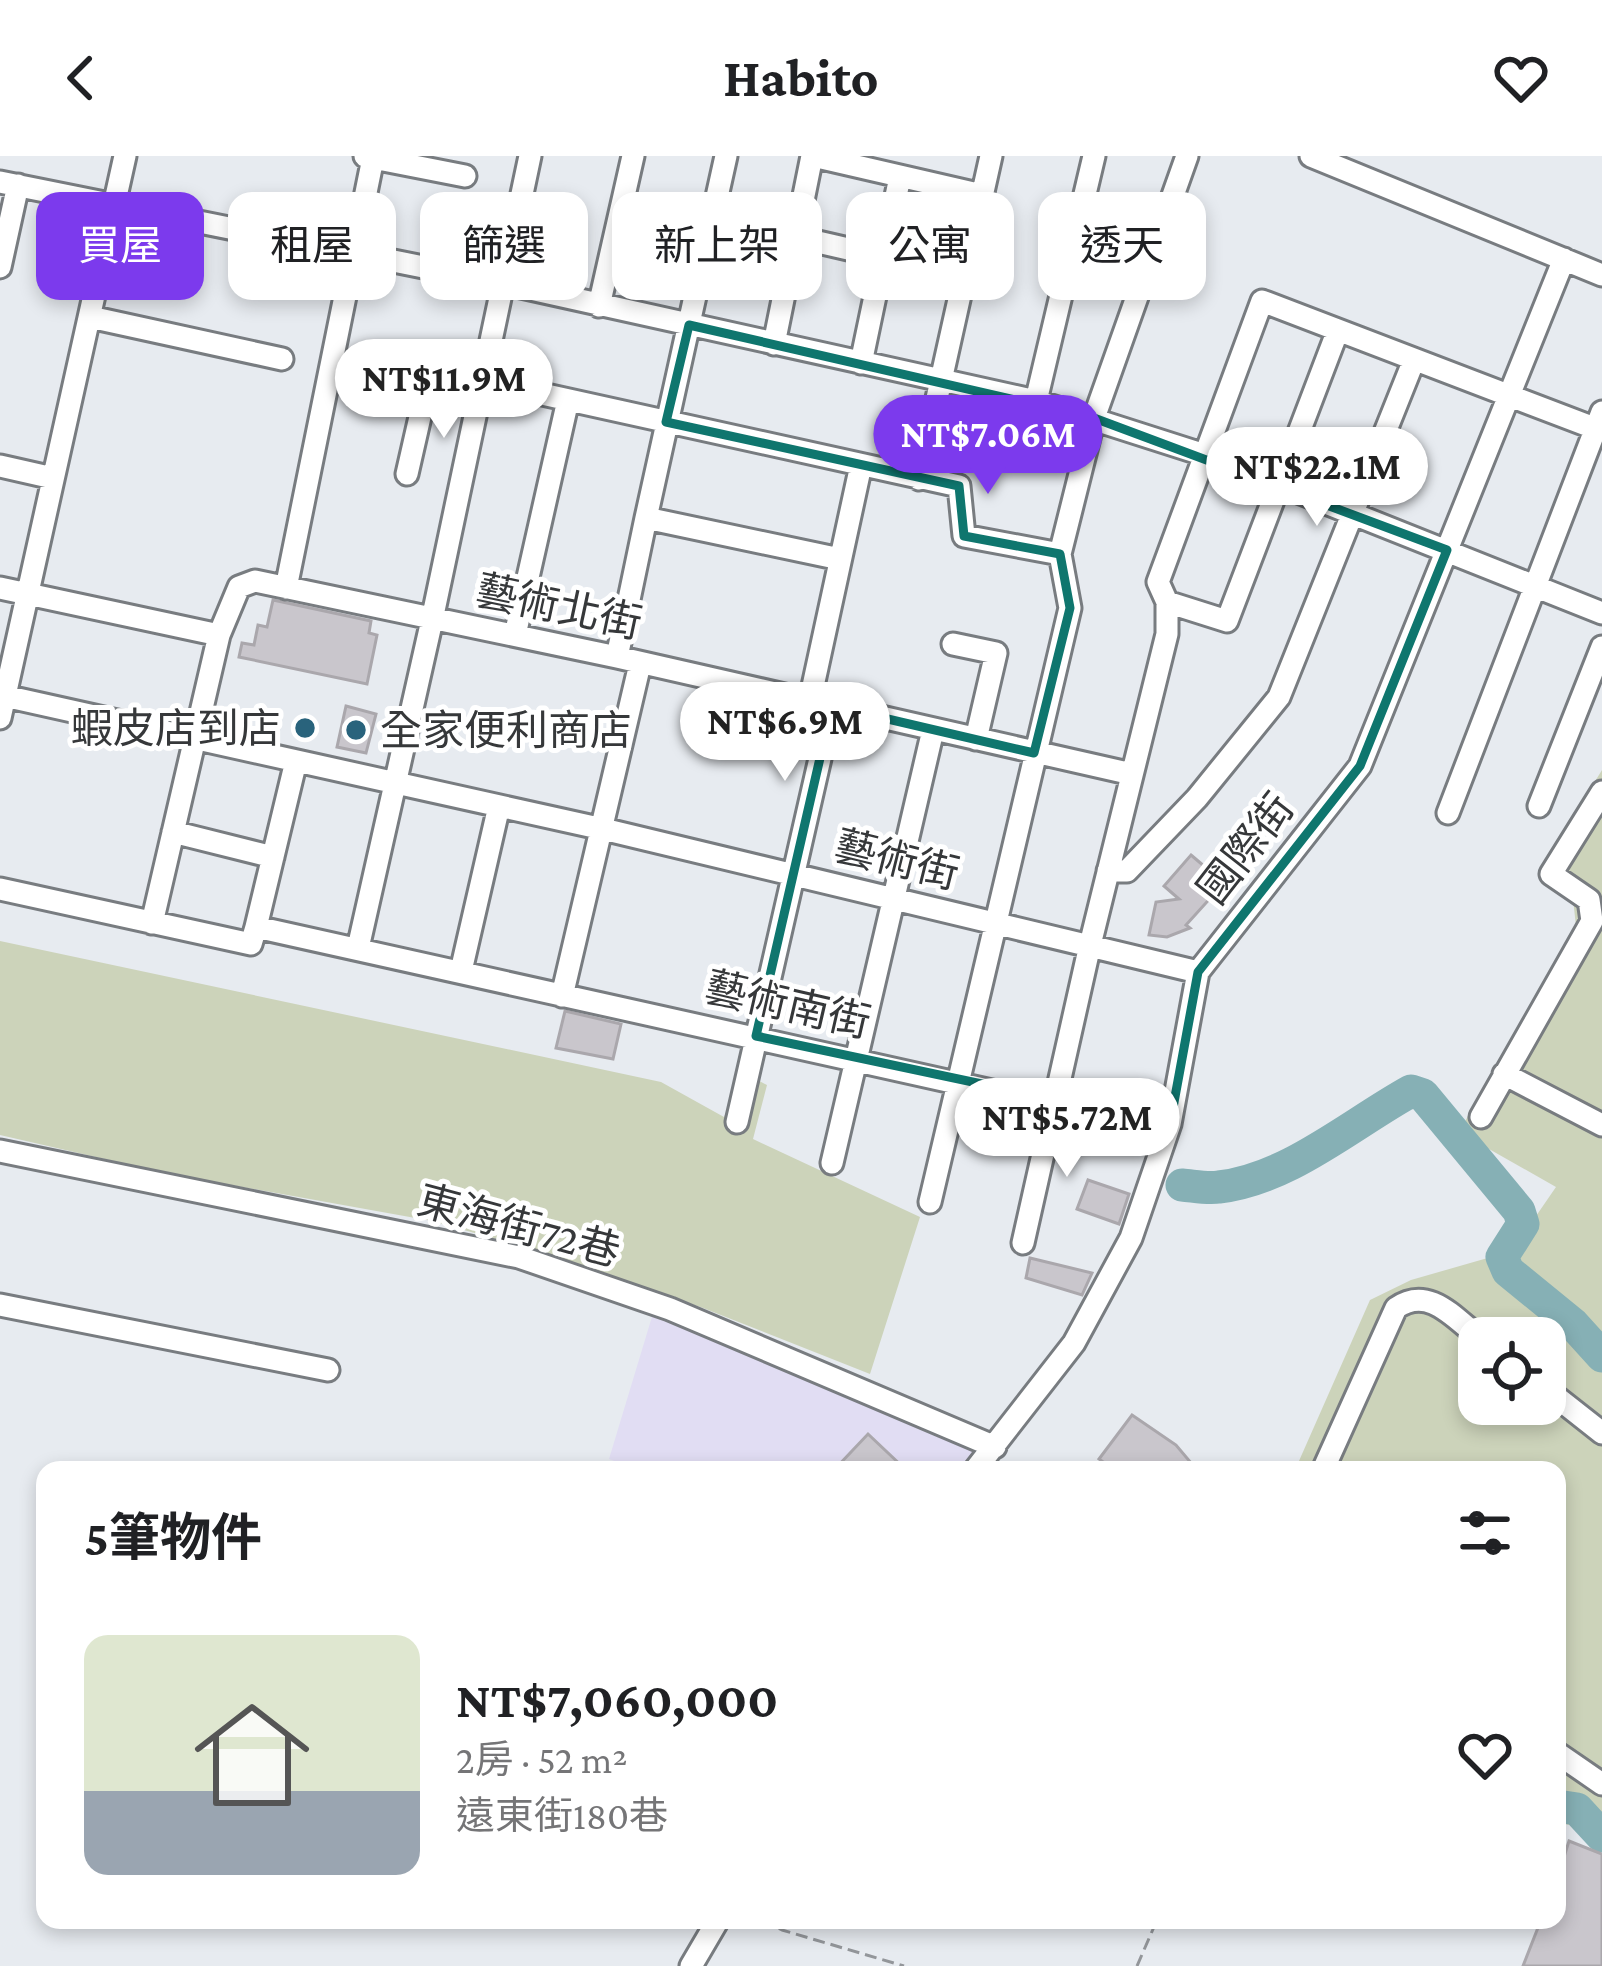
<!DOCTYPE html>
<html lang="zh-TW">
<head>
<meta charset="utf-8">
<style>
  body { margin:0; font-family:"Crimson Pro","Noto Sans TC",serif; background:#f6f6f6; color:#202124; height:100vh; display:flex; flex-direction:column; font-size:45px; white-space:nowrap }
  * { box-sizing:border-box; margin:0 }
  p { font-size:39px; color:#757577 }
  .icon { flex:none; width:66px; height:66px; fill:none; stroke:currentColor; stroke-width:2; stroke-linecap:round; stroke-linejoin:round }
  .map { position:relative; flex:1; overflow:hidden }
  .panel { position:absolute; left:36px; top:1305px; width:1530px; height:468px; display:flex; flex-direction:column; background:#fff; border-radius:24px; box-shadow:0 6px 18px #0003 }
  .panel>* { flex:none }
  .banner { position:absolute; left:36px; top:36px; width:1530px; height:108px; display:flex; gap:24px }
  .tools { position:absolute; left:1458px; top:1161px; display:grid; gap:24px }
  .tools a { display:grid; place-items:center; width:108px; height:108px; border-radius:24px; background:#fff; box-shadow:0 6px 18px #0003; font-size:60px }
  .price { position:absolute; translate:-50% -102px; padding:0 27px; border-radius:42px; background:#fff; color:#222; font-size:39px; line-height:78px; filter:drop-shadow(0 3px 6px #0008) }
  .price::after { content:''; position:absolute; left:50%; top:72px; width:36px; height:27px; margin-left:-18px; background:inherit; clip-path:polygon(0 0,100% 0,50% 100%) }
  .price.current { background:#7c3aed; color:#fff }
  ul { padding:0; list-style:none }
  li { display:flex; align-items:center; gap:36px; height:300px; padding:0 48px }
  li+li { border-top:3px solid #e0e0e0 }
  li span { display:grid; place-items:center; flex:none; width:336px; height:240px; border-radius:24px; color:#555 }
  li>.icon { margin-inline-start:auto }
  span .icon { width:144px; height:144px; fill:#fffc; stroke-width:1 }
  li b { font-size:51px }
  h2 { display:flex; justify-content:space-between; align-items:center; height:144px; padding:0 48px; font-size:51px }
  .pill { padding:0 42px; border-radius:24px; background:#fff; box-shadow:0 6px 18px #0003; font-size:42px; line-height:108px }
  .pill.current { background:#7c3aed; color:#fff }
  header { display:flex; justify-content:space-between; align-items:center; height:156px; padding:0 48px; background:#fff; font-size:54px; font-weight:700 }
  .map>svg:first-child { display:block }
  .industrial { fill:#e1ddf3 }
  .green { fill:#ccd3ba; fill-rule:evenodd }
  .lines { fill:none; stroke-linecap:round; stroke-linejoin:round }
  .river { stroke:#86b0b5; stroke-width:33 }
  .building { fill:#c9c6cc; stroke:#aaa7ac; stroke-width:3 }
  .minor-casing { stroke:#787c80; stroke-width:27 }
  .path { stroke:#93969a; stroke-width:3; stroke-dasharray:12 6; stroke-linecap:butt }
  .minor { stroke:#fff; stroke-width:21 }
  .marked { fill:none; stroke:#0f766e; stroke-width:9; stroke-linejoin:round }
  .poi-dot { fill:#29637c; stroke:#fff; stroke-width:4.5 }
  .labels { text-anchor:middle; stroke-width:10; stroke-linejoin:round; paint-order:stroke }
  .street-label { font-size:42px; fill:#36383a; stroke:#fff }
  .poi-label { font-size:42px; fill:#36383a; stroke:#fff; text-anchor:end }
</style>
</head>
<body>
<header><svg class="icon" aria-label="back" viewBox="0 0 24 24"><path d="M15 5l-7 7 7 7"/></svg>Habito<svg class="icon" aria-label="heart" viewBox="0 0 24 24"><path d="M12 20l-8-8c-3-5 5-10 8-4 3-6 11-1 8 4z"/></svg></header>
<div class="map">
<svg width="1602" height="1810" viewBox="0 0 1602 1810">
  <rect width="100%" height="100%" fill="#e7ebf0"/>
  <path class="industrial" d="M654,1154L976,1295L961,1314H636L609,1303Z"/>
  <path class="green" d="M1602,614V1674L1557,1667V1314H1295L1370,1144L1411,1124L1512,1095L1556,1031L1459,976L1576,770L1573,743L1538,718ZM1479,1182H1545V1248H1479Z
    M0,785L661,926L724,961L744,917L767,929L753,983L920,1061L870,1218L703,1152L545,1097L432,1065L170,1018L0,979Z"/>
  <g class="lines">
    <path class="river" d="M1182,1029C1194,1030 1208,1033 1219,1031C1289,1023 1351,968 1411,935L1423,939L1519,1055L1523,1068L1502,1101L1508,1115L1573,1168L1602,1200
      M1557,1650L1577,1653L1602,1680"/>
  </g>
  <path class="building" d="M273,444L371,465L369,477L377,479L367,528L239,501L242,487L254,489L258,469L267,471Z
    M346,550L376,558L366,597L337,591Z
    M1191,699L1224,727L1186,769L1190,772L1167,781L1149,779L1156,746L1179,743L1164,730Z
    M565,855L621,868L613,903L556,892Z
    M1088,1024L1129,1038L1119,1068L1077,1053Z
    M1030,1102L1092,1117L1082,1139L1026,1122Z
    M1132,1259L1176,1289L1197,1314H1114L1099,1303Z
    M868,1278L906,1314H834Z
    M1569,1685L1602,1698V1810H1523L1541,1764H1557V1723Z"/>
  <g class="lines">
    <g class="minor-casing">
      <path id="minor" d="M726,0L646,362L840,403
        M813,0L982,39
        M1311,0L1602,119
        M373,2L465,20
        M0,26L503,127L1036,245L1208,300L1602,457
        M796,81L883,101
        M0,111L18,29
        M599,150L633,0
        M90,161L282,203
        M774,188L812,0
        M861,207L900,21
        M330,218L478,250
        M483,225L959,330L964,380L1060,398
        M1036,245L1094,0
        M0,310L53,322
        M407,318L425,239
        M919,323L991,0
        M0,432L219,479
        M286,432L373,2L365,0
        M1167,446L1227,465L1338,174
        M515,479L568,244
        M953,488L996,497L976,583
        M617,501L646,362
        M0,539L603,673L1198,816
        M810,544L861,309
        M0,562L125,0
        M1539,650L1602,491
        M1448,657L1602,256
        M173,676L273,701
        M1108,715H1127L1197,642L1279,541L1414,204
        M0,733L251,788L256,771L1055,949L1170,968
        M152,767L219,479L239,431L255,425L617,501L1132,618
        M256,771L296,605
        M358,792L432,464L530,0
        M461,815L499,650
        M562,840L640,508
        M1504,918L1602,969
        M1481,961L1592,765L1589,744L1551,718L1602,636
        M737,966L832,550
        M0,995L519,1101L670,1153L995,1291
        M832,1007L933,574
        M930,1046L1070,452L1060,398L1094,262L1187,0
        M1023,1087L1090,789L1167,478V446L1158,426L1262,145L1602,275
        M0,1149L328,1214
        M1545,1232L1602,1277
        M975,1314L1074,1187L1131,1082L1170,968L1198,816L1360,610L1564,103
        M1323,1314L1396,1152C1429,1129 1454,1162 1480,1182
        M1557,1597L1602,1628
        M691,1810L718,1764"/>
    </g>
    <path class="path" d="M763,1764L782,1774L904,1810
      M1137,1810L1157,1764"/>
    <use href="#minor" class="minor"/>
  </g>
  <path class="marked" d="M689,169L1094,262L1447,394L1360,610L1198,816L1170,968L756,880L832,550L1034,597L1070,452L1060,398L964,380L959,330L666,266Z"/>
  <g class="poi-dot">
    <circle cx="305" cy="572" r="12"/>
    <circle cx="356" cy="574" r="12"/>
  </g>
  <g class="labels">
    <g class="street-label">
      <text transform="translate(559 450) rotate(12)" y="15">藝術北街</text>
      <text transform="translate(1245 692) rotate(-52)" y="15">國際街</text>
      <text transform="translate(897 703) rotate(14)" y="15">藝術街</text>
      <text transform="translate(788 848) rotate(13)" y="15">藝術南街</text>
      <text transform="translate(519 1069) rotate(15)" y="15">東海街72巷</text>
    </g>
    <g class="poi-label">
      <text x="281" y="587">蝦皮店到店</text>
      <text x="380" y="589" text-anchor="start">全家便利商店</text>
    </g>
  </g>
</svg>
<div class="tools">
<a><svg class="icon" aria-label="locate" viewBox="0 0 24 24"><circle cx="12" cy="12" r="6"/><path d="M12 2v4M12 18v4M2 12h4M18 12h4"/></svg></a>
</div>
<b class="price" style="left:444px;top:285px">NT$11.9M</b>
<b class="price current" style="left:988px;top:341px">NT$7.06M</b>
<b class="price" style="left:1317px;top:373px">NT$22.1M</b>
<b class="price" style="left:785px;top:628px">NT$6.9M</b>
<b class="price" style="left:1067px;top:1024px">NT$5.72M</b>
<div class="banner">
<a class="pill current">買屋</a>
<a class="pill">租屋</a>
<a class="pill">篩選</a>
<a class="pill">新上架</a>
<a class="pill">公寓</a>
<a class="pill">透天</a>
</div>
<section class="panel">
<h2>5筆物件<svg class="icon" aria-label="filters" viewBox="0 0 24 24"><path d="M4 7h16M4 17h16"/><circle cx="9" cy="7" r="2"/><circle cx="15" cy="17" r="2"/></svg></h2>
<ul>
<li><span style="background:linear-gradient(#dfe7d0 65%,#9aa5b1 0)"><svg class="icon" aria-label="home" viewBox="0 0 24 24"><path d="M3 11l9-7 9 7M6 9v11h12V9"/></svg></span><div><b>NT$7,060,000</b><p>2房 · 52 m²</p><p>遠東街180巷</p></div><svg class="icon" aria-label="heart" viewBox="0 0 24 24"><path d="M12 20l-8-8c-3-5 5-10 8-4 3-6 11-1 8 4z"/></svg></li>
</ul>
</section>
</div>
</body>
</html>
